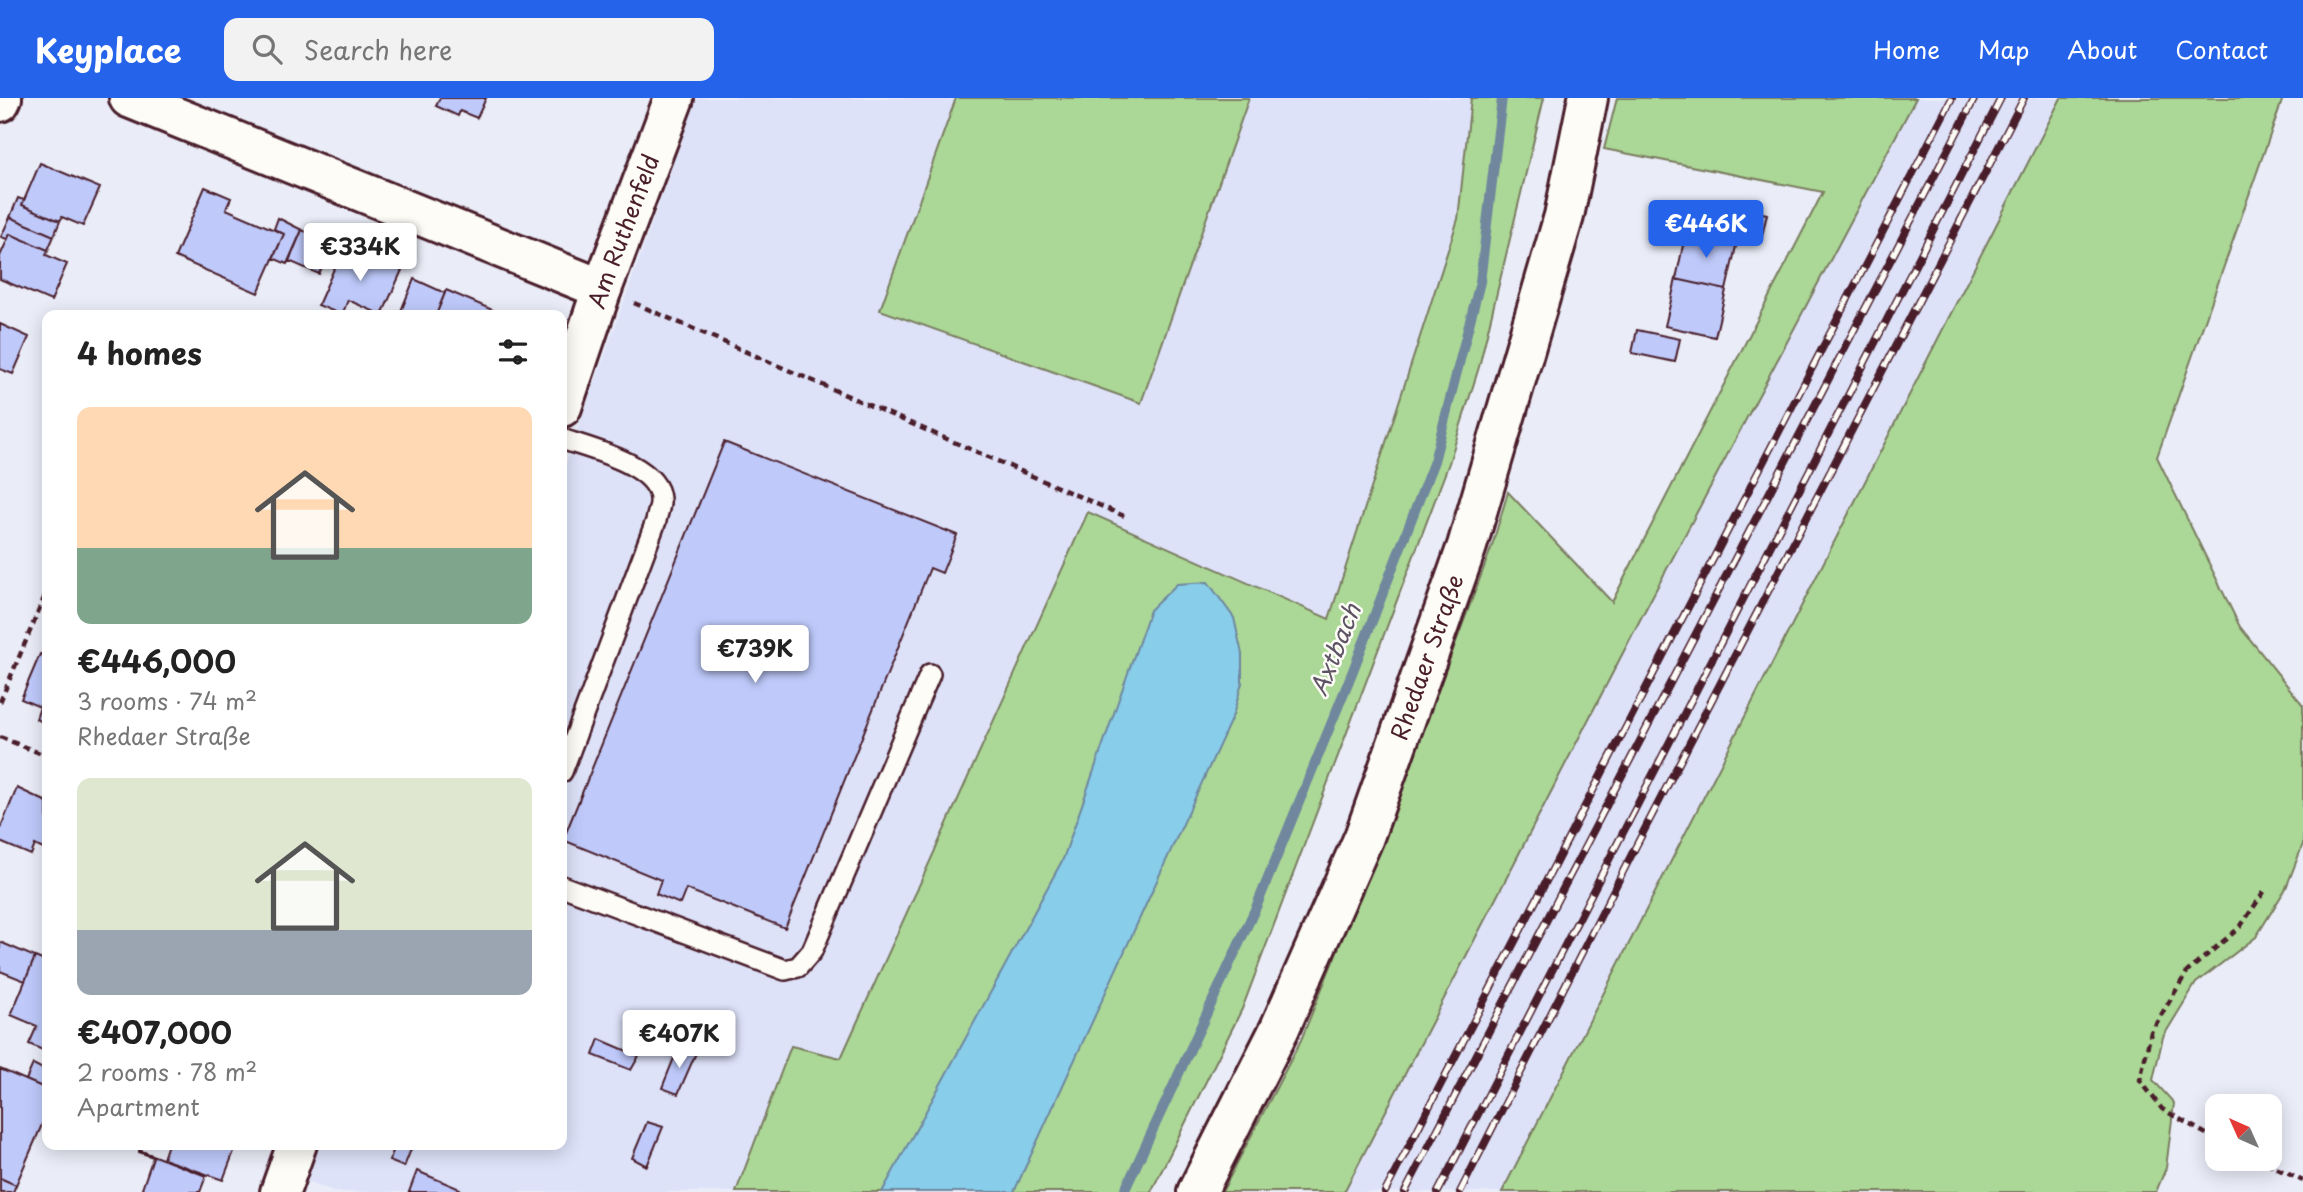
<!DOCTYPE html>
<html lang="en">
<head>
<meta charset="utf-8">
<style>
  body { margin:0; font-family:"Playpen Sans",sans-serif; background:#f2f2f2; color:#222; height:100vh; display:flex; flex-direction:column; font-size:26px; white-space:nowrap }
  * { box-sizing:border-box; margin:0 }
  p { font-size:23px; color:#767676 }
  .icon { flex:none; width:38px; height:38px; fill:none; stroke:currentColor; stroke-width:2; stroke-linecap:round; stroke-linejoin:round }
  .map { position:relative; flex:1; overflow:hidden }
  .drawer { position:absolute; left:42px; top:212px; width:525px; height:840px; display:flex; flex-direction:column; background:#fff; border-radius:14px; box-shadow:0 4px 18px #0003 }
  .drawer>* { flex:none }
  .needle { width:46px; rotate:315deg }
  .buttons { position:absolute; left:2205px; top:996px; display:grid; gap:14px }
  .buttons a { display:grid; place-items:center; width:77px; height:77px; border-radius:14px; background:#fff; box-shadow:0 4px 18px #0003; font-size:35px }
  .price { position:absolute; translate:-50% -60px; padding:0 16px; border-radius:7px; background:#fff; color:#222; font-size:23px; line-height:46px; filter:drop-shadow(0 2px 4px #0008) }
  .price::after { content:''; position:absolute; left:50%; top:42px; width:21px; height:16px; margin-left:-10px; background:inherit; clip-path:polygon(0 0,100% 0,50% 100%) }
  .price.selected { background:#2563eb; color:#fff }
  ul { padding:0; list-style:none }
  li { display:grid; align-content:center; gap:14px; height:371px; padding:0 35px }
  li span { display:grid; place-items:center; height:217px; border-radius:14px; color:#555 }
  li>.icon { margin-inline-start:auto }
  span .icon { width:126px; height:126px; fill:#fffc; stroke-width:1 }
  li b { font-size:30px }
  h2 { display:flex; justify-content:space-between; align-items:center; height:84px; padding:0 35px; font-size:30px }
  header { display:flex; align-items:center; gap:42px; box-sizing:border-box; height:98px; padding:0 35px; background:#2563eb; color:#fff }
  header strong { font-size:33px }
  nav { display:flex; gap:38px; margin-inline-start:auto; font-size:24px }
  .search { width:490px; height:63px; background:#f2f2f2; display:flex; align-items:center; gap:18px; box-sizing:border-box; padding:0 24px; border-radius:14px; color:#767676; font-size:26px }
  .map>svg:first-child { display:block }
  .built { fill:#dde2f9 }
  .green { fill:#abd896; stroke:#7a7c60; stroke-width:2 }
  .water { fill:#88cdea; stroke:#6f879e; stroke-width:2 }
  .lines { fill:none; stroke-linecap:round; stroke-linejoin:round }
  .stream { stroke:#6f879e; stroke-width:10 }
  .building { fill:#bfcafb; stroke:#4a1f2b; stroke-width:2 }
  .lane-casing { stroke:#4a1f2b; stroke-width:24 }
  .street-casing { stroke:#4a1f2b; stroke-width:44 }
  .secondary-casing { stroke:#4a1f2b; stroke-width:44 }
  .path { stroke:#4a1f2b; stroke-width:4.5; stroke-dasharray:7 5; stroke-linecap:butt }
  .lane { stroke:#fdfcf7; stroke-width:19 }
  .street { stroke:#fdfcf7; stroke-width:38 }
  .secondary { stroke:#fdfcf7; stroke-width:38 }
  .rail-casing { stroke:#4a1f2b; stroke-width:8 }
  .rail { stroke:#fdfcf7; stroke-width:5; stroke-dasharray:16; stroke-linecap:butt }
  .labels { text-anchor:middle; stroke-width:5; stroke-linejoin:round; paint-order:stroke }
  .street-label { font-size:23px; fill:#4a1f2b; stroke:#fdfcf7 }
  .water-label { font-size:24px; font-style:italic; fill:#5d5364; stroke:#fdfcf7 }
</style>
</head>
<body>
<header>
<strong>Keyplace</strong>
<div class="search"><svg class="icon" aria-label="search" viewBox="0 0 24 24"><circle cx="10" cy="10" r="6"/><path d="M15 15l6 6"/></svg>Search here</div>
<nav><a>Home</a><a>Map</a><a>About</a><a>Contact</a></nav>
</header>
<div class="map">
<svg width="2303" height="1094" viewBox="0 0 2303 1094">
  <rect width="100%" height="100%" fill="#eaedf8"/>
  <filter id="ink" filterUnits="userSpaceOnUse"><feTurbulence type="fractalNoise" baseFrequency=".0143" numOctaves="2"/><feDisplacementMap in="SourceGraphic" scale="14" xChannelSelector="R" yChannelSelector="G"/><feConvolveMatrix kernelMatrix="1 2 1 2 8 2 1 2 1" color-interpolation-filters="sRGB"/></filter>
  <g filter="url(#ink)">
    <path class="built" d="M697,0H1471L1458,121L1329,521L1088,414L841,961L791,948L736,1094H336L307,1083L320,1047L562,1046V376Z
      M1916,0H2061L1502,1094H1344L1642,518Z"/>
    <path class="green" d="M956,0H1249L1141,305L880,212Z
      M1471,0H1544L1479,269L1449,365L1242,911L1151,1094H736L791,948L841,960L1088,414L1329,521L1458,121Z
      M1617,0H1916L1642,518L1344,1094H1222L1301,942L1379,750L1492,448L1508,394L1612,504L1823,94L1604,51Z
      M2061,0H2283L2157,359L2240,529L2303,607V746L2286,790L2256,839L2196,885L2163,939L2153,982L2174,1005L2166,1070L2156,1094H1502Z"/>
    <path class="water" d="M1208,484L1234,520L1242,556V585L1233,617L1014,1094H882L1063,761L1150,512L1177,486Z"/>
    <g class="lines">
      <path class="stream" d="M1124,1094L1257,807L1352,575L1434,363L1480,184L1502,0"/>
    </g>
    <path class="building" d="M440,0H486L477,20L460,13L458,18L436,8Z
      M40,65L100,90L83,128L62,119L60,123L22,107Z
      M205,89L231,100L226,111L284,136L258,195L175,159Z
      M18,100L24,102L22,107L60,123L54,138L10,119Z
      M1726,107L1767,116L1762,138L1722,130Z
      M10,119L54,138L48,152L10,136L7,141L1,139Z
      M278,120L302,132L287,166L273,160L284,136L274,131Z
      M302,132L333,145L319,176L289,163Z
      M1686,133L1737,144L1726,192L1676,181Z
      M10,136L48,152L46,157L67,166L51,203L0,181V158Z
      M344,148L402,172L382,217L348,202L342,217L318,207Z
      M414,181L445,195L436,217H411L401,213Z
      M1676,181L1726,192L1715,239L1665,228Z
      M446,192L502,216L501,217H436Z
      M0,226L29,239L13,276L0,271Z
      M1637,232L1680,241L1675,264L1632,255Z
      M724,344L957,437L942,475L930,470L785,830L686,791L680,806L656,796L661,782L563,742Z
      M40,556L47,559V626L36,621L40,609L21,601Z
      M17,690L47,704V753L35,747L31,757L0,744V731Z
      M0,844L35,859L25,883L0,873Z
      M35,859L47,864V954L29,946L37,928L11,917Z
      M599,941L639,958L631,972L593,957Z
      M678,950L696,955L678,996L662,990Z
      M33,966L47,973V991L26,982Z
      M0,971L47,991V1015L16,1087L0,1080Z
      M647,1024L663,1029L647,1068L632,1060Z
      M168,1046H231L236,1048L223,1082L163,1061Z
      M396,1046H413L404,1069L389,1063Z
      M139,1052L206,1078L200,1094H141L153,1059L139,1054Z
      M417,1073L460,1091L459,1094H409Z
      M0,1080L16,1087L13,1094H0Z"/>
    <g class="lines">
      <g class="lane-casing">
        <path id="lane" d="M562,341C589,351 658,366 660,401C661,408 657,416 656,423L562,674
          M562,788L785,872L798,869L812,853L930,576"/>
      </g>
      <g class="street-casing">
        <g id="street">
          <path d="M129,0L602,191"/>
          <path d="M0,4L2,0"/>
          <path id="s1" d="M562,309L602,191L674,0"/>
          <path d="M280,1094L297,1046"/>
        </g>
      </g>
      <g class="secondary-casing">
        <g id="secondary">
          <path id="s2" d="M1197,1094L1279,932L1364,739L1467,448L1564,118L1588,0"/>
        </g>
      </g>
      <path class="path" d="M634,205L1124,418
        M0,604L47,493
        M0,639L47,658
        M2217,1042L2162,1011L2140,982L2151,934L2187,874L2240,829L2266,791
        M2255,1060L2303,1083"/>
      <use href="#lane" class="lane"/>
      <use href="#street" class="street"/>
      <use href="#secondary" class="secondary"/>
      <g class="rail-casing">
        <path id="rail" d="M1385,1094L1952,0
          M1405,1094L1975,0
          M1438,1094L2001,0
          M1460,1094L1635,750L2024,0"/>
      </g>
      <use href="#rail" class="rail"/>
    </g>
  </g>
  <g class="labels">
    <g class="street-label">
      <text dy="8" stroke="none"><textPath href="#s1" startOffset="186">Am Ruthenfeld</textPath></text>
      <text dy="8" stroke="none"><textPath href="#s2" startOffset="583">Rhedaer Straße</textPath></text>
    </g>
    <g class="water-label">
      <text transform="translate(1336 552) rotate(-68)" y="8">Axtbach</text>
    </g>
  </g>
</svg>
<div class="buttons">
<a><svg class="needle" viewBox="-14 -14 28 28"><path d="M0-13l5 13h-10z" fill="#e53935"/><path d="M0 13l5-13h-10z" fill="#767676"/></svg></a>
</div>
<b class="price selected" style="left:1706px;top:162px">€446K</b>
<b class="price" style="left:360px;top:185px">€334K</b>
<b class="price" style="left:755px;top:587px">€739K</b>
<b class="price" style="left:679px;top:972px">€407K</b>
<section class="drawer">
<h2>4 homes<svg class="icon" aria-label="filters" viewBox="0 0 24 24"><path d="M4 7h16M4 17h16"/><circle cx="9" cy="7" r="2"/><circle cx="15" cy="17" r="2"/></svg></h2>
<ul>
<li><span style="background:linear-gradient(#ffd9b3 65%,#7fa58c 0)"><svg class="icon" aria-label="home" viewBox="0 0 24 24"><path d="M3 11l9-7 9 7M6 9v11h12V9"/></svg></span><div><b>€446,000</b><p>3 rooms · 74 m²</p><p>Rhedaer Straße</p></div></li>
<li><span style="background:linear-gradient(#dfe7d0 70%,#9aa5b1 0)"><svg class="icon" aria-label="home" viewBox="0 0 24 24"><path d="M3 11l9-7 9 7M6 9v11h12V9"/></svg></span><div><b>€407,000</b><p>2 rooms · 78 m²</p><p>Apartment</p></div></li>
</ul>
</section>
</div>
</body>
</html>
